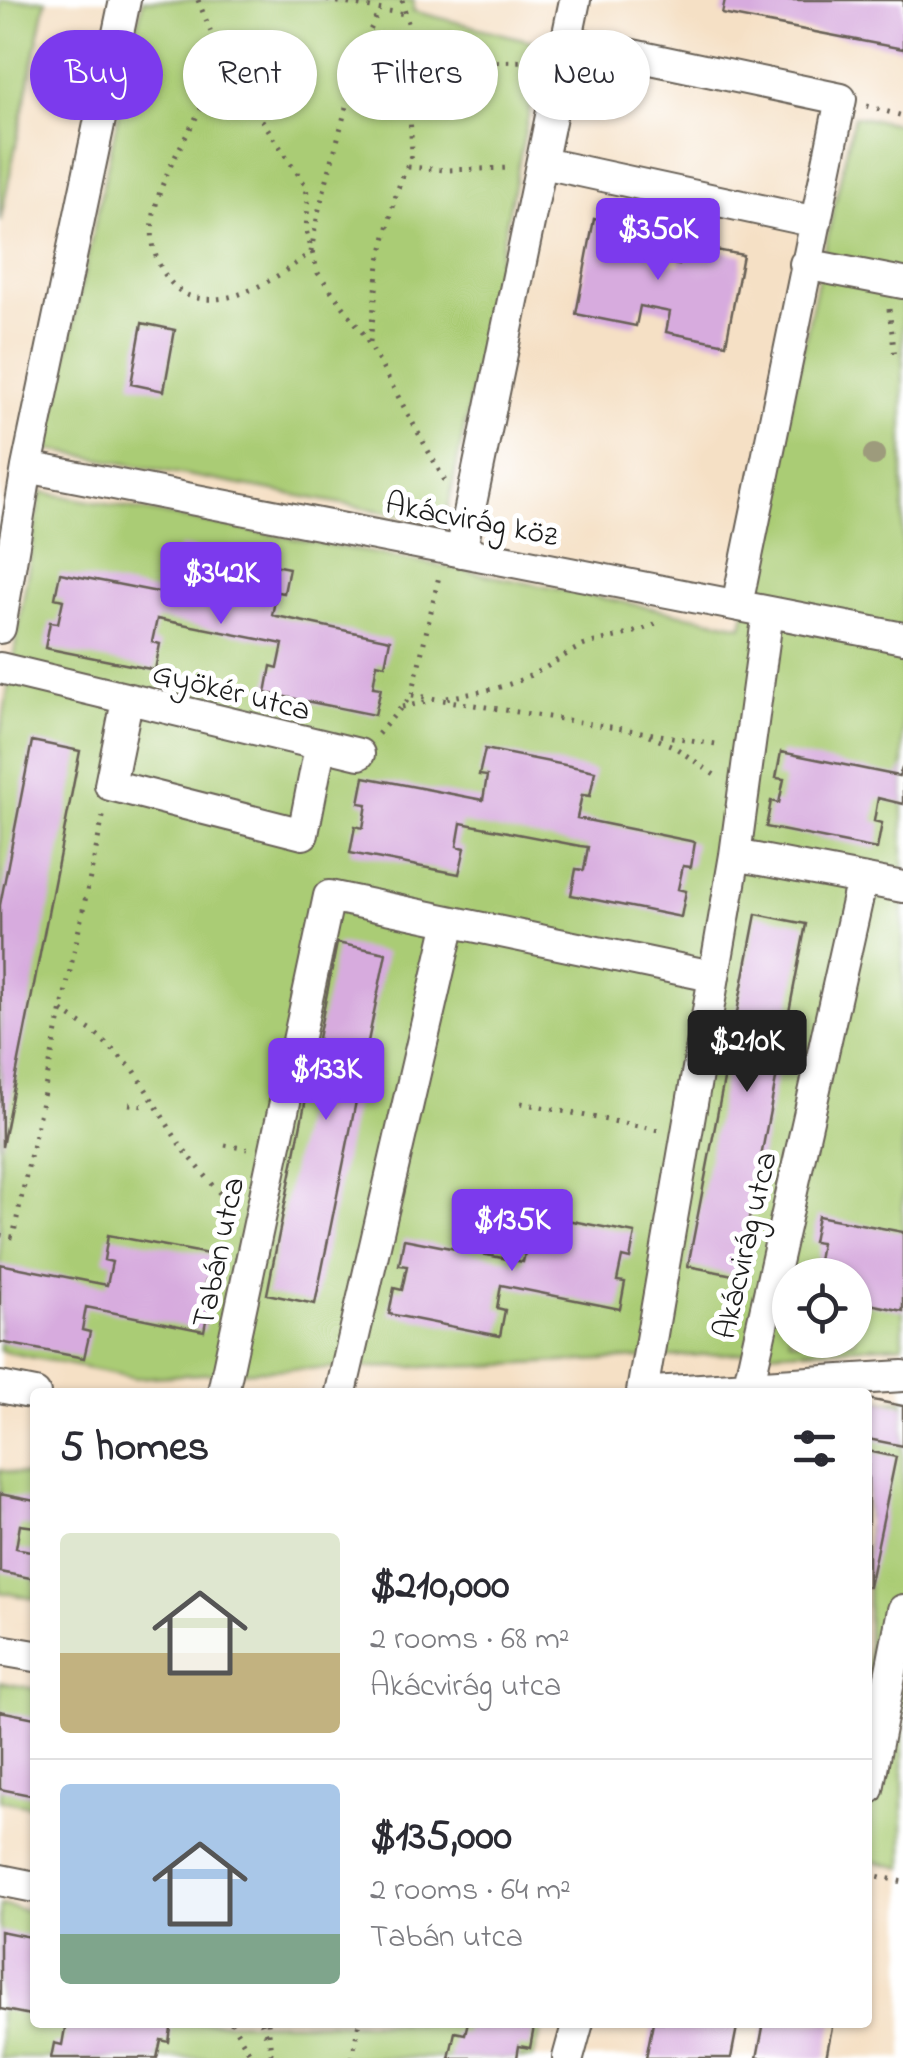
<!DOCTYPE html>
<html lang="en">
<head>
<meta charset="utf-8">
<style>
  body { margin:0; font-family:"Indie Flower",sans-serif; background:#f7f7f7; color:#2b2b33; height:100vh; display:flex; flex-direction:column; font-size:38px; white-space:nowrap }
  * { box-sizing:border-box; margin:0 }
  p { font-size:32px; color:#7c7c81 }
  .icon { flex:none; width:55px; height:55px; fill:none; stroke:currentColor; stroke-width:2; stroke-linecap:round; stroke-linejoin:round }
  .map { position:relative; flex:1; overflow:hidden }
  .details { position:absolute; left:30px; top:1388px; width:842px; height:640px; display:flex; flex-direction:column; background:#fff; border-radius:10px; box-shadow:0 2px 8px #0004 }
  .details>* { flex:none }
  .hud { position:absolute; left:30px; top:30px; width:845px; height:90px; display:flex; gap:20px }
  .controls { position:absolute; left:772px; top:1258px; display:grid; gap:20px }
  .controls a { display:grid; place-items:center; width:100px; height:100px; border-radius:50%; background:#fff; box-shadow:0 2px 8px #0004; font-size:50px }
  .price { position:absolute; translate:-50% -85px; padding:0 22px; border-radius:10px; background:#7c3aed; color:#fff; font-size:32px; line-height:65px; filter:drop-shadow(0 2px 5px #0008) }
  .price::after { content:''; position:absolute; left:50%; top:60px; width:30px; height:22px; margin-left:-15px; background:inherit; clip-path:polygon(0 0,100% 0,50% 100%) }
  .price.active { background:#222; color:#fff }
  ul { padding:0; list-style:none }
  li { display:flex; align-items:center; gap:30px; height:250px; padding:0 30px }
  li+li { border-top:2px solid #e1e1e2 }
  li span { display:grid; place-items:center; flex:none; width:280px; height:200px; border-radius:10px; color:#555 }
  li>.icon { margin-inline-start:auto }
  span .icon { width:120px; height:120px; fill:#fffc; stroke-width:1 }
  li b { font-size:42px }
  h2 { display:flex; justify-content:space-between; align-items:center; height:120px; padding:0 30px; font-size:42px }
  .chip { padding:0 35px; border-radius:45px; background:#fff; box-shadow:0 2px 8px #0004; font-size:35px; line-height:90px }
  .chip.active { background:#7c3aed; color:#fff }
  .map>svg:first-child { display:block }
  .green { fill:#aacc75; stroke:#637448; stroke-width:2.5; fill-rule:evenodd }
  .building { fill:#d7abde }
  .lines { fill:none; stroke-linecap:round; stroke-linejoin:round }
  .minor-casing { stroke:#686157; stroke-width:34 }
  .path { stroke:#686157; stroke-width:5; stroke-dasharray:2.5 8; stroke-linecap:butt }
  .minor { stroke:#fff; stroke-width:30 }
  .tree { fill:#9d9b7c }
  .labels { text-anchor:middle; stroke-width:10; stroke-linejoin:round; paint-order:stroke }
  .street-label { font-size:32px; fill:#1c1c1c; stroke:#fff }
</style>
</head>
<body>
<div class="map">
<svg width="903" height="2058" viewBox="0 0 903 2058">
  <rect width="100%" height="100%" fill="#fff"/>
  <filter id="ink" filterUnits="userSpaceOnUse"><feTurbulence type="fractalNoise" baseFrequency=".01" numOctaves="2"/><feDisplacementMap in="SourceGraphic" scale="20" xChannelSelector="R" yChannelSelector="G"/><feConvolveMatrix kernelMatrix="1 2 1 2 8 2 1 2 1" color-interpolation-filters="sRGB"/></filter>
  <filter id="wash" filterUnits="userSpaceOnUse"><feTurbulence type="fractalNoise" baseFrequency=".0048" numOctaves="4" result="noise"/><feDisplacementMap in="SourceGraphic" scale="40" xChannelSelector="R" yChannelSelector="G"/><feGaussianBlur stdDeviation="2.25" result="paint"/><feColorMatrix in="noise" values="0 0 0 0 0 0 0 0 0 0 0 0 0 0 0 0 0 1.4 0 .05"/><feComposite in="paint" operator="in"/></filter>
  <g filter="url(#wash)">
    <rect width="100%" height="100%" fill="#f5e0c5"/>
    <path class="green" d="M0,0H46L0,222Z
      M143,0H414L413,11L543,44L445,523L46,449Z
      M854,116L903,125V1345L483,1366L286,1369L136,1378L0,1351V738L41,492L432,564L742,626ZM790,1275H855V1340H790Z
      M903,1400V1868L868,1860V1402Z
      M0,1470L35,1477V1599L0,1592Z
      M0,1682L35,1689V1807L0,1800Z
      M0,1905L35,1912V2022L544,2023L533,2058H0Z"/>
    <g id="blocks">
      <path class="building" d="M725,0H903V49L722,14Z
        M594,219L656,231L651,259L679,265L683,244L743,255L726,344L666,332L670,312L640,306L636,326L576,314Z
        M142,323L175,330L164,391L131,384Z
        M180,546L289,568L284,593L277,592L272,615L390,640L385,665L377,663L373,687L381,688L375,715L266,693L271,666L278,668L283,644L157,619L152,642L160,644L155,670L45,648L50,622L58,623L63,600L55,598L60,573L178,596L182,573L174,572Z
        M32,741L80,751L2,1147L0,905Z
        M485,749L595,771L590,796L582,795L577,818L695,842L691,867L683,866L678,889L686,891L681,917L571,895L576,869L584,870L588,847L580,846L461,823L457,846L465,848L459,874L350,853L355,826L363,828L367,804L359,803L364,777L483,800L487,776L479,775Z
        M781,752L899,776L903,766V804L878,798L874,821L882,823L877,849L766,827L771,801L779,803L784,779L776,778Z
        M756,914L806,924L738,1276L688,1266Z
        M337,943L386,953L315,1304L267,1294Z
        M525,1212L635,1233L630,1259L622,1257L617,1281L625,1282L620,1309L501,1285L497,1308L505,1310L500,1336L389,1314L394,1288L402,1290L407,1266L399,1265L404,1239L523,1262L528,1239L520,1237Z
        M818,1216L903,1232V1311L855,1301V1275H807L809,1265L817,1266L821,1243L813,1242Z
        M108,1235L219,1256L214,1282L206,1280L201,1304L209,1305L204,1331L86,1307L82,1330L90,1332L84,1358L0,1342V1264L107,1285L112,1262L104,1260Z
        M868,1399L903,1406V1446L868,1439Z
        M868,1451L896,1457L869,1587H868Z
        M0,1494L35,1501V1527L20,1525L16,1548L35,1552V1579L0,1572Z
        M0,1711L35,1718V1796L0,1789Z
        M0,1931L35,1938V2016L0,2009Z
        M66,2022H172L169,2042L161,2040L157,2058H51L54,2043L62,2045Z
        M468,2022H535L530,2048L519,2046L517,2058H449L455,2032L465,2034Z
        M653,2022H738L731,2058H646Z
        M764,2022H833L826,2058H757Z"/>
    </g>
  </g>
  <g filter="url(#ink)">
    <use href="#blocks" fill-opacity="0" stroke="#686157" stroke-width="2.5"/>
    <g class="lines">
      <g class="minor-casing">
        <path id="minor" d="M566,41L841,99L737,605
          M543,163L816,222
          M805,264L903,283
          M27,467L903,638
          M461,552L575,0
          M0,628L27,467L125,0
          M0,668L359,754
          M127,701L110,785L303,834L320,747
          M735,855L903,887
          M0,1387L35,1394
          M223,1392L329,896L712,976
          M341,1392L450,922
          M642,1392L735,855L768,612
          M653,1392L903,1376
          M747,1392L862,879
          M0,1650L35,1656
          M868,1789L903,1610
          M0,1880L35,1887
          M568,2058L578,2022"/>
      </g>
      <path class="path" d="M198,0L222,60L306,186L308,203L306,230L318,273L363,333L446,483
        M327,0L405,14
        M402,0L416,53L435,74L462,62L535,61
        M222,60C205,123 122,207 164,273C171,284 180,294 193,297C234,308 280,276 311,252L318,213L362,48L379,11
        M867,106L903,116
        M408,167L446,170L510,168
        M889,309L895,357
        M370,342L379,264L397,191L412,153L408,77L411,41
        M412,695L722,745
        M447,698C478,692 509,688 537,672C554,664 567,652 585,645C611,636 636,636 659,621
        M402,707L431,701
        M378,734L412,695L439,576
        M649,736L673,746L716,776
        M62,1011L95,1033L134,1070L180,1145L232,1208
        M521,1103L658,1130
        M129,1104L143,1106
        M225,1145L247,1149
        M0,1235L13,1237L104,812
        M868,1874L903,1882
        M231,2022L253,2058
        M261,2022L266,2036
        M268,2022L271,2054L281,2058
        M352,2058L359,2022"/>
      <use href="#minor" class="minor"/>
    </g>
    <circle class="tree" cx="874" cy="455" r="11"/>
  </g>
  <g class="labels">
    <g class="street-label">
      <text transform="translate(472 518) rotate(11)" y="11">Akácvirág köz</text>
      <text transform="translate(232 690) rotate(14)" y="11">Gyökér utca</text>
      <text transform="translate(744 1245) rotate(-77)" y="11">Akácvirág utca</text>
      <text transform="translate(217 1252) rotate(-78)" y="11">Tabán utca</text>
    </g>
  </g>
</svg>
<div class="controls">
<a><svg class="icon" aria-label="locate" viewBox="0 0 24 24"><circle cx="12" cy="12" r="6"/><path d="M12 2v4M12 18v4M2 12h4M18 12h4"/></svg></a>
</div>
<b class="price" style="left:658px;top:283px">$350K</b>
<b class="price" style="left:221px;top:627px">$342K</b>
<b class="price active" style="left:747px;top:1095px">$210K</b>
<b class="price" style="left:326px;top:1123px">$133K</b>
<b class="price" style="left:512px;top:1274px">$135K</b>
<div class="hud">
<a class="chip active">Buy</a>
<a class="chip">Rent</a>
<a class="chip">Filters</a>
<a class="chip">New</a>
</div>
<section class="details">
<h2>5 homes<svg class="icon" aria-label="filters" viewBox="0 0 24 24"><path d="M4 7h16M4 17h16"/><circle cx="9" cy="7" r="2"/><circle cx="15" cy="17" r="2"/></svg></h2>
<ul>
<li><span style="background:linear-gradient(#dfe7d0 60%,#c2b280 0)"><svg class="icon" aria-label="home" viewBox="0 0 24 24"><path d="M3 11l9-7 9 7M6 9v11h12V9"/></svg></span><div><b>$210,000</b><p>2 rooms · 68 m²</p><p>Akácvirág utca</p></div></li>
<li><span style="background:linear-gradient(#a9c7e8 75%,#7fa58c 0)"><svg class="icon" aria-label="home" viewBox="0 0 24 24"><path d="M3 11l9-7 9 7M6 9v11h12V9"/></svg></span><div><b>$135,000</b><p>2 rooms · 64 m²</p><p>Tabán utca</p></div></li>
</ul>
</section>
</div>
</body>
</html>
